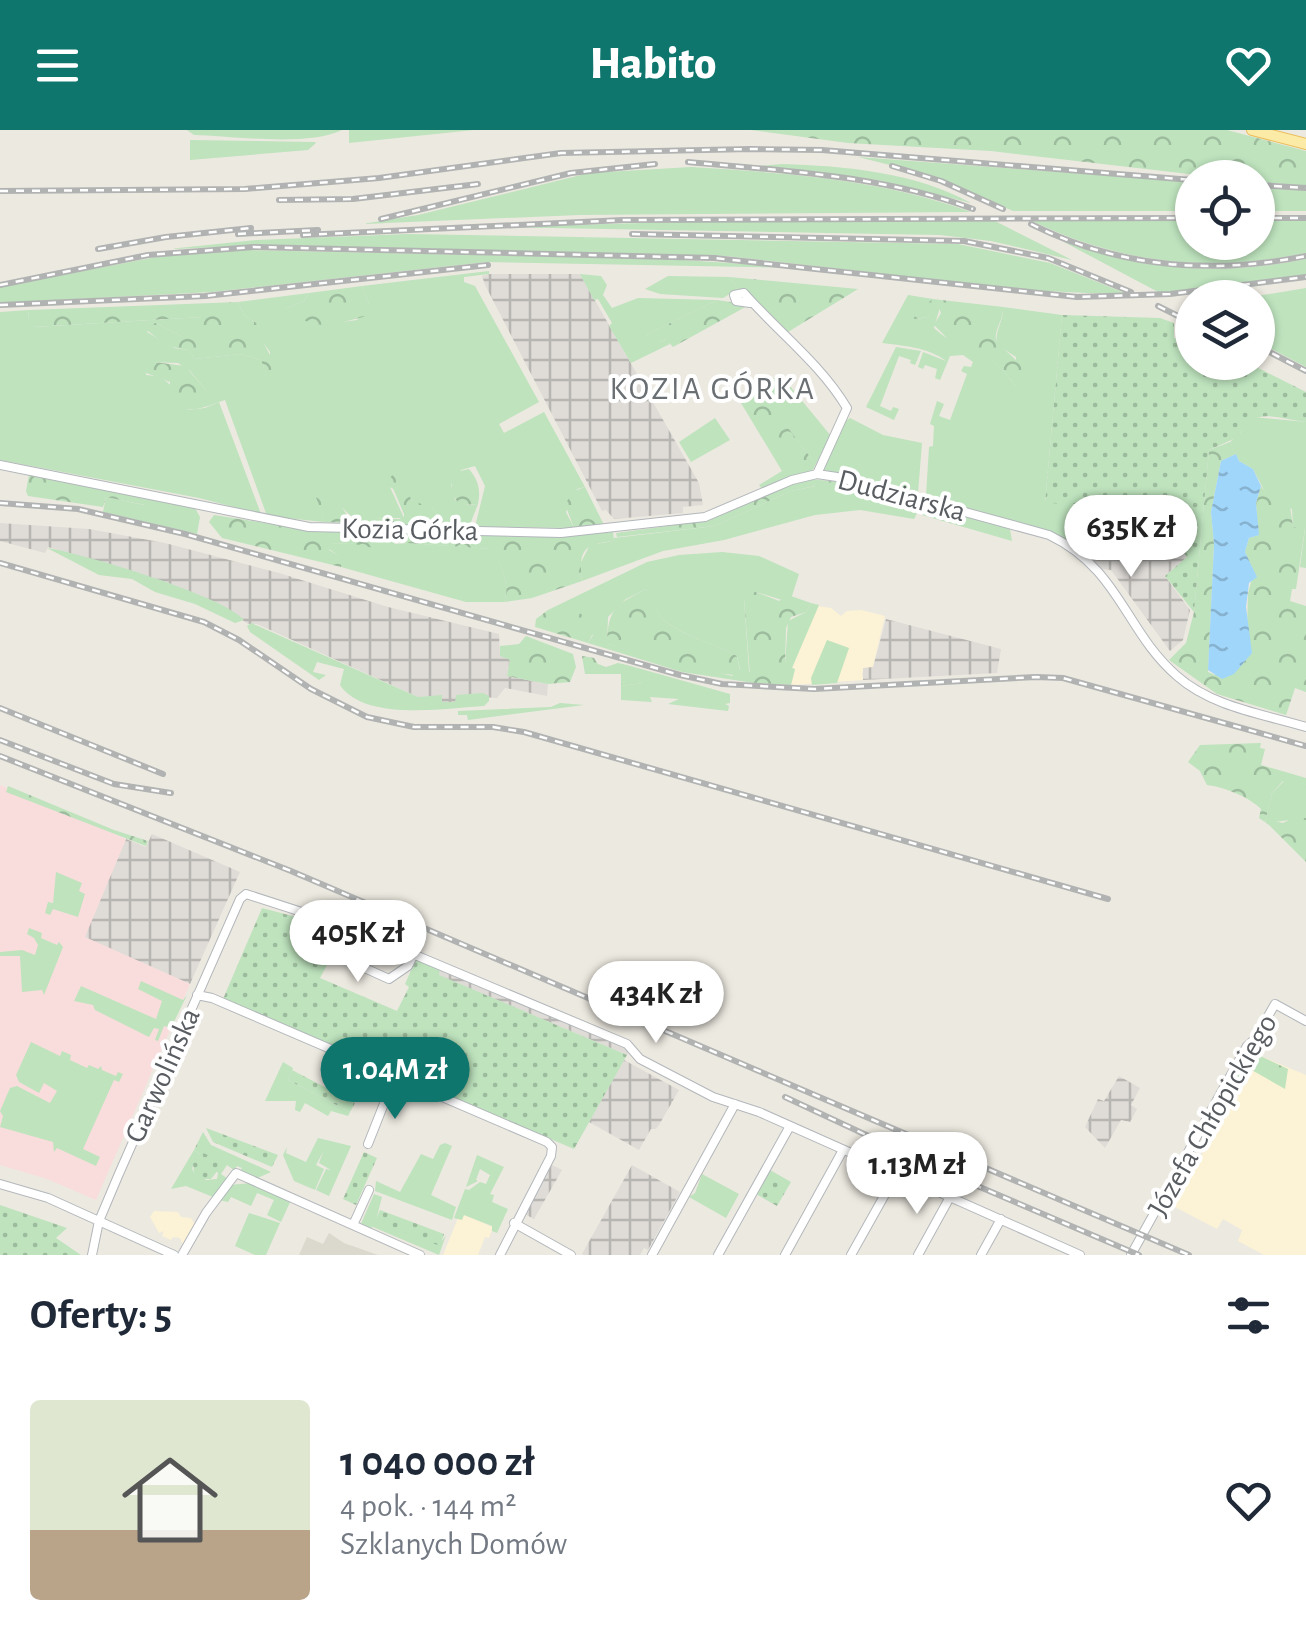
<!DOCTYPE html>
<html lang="pl">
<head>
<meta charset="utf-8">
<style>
  body { margin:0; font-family:"Alegreya Sans",sans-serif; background:#f2f2f3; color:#1f2937; height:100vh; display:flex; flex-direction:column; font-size:38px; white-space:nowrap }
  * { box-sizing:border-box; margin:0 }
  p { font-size:32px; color:#747a83 }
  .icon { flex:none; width:55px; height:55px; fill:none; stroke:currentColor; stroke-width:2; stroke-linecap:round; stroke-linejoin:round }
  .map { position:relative; height:1125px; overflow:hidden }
  .panel { display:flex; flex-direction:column; background:#fff; flex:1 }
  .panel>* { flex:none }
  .buttons { position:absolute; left:1175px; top:30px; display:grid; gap:20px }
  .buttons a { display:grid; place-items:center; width:100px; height:100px; border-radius:50%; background:#fff; box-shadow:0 2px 8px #0004; font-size:50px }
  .price { position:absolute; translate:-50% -85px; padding:0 22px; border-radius:35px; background:#fff; color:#222; font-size:32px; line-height:65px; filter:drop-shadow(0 2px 5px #0008) }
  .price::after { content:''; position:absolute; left:50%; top:60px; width:30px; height:22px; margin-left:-15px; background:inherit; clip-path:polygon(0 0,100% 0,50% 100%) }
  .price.active { background:#0f766e; color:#fff }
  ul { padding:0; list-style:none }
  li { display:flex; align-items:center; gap:30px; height:250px; padding:0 30px }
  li+li { border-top:2px solid #e0e1e3 }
  li span { display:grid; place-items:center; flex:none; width:280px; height:200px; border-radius:10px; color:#555 }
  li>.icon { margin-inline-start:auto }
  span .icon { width:120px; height:120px; fill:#fffc; stroke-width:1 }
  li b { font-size:42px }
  h2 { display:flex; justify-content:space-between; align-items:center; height:120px; padding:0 30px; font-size:42px }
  header { display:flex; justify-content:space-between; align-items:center; height:130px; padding:0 30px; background:#0f766e; color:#fff; font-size:45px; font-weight:800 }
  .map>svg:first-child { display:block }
  .commercial { fill:#fcf2d5 }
  .industrial { fill:url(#industrial-grid) }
  .education { fill:#dbd8ce }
  .medical { fill:#f9dddc }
  .grass { fill:#bee3bd; fill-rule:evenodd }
  .forest { fill:url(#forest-crowns) }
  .park { fill:url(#park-dots) }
  .water { fill:url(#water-ripples) }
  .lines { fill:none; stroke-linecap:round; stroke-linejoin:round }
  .minor-casing { stroke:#b3b7bb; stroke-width:10 }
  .major-casing { stroke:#ebbe5a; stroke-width:12 }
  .minor { stroke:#fff; stroke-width:8 }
  .major { stroke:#fbeba6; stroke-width:10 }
  .rail-casing { stroke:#b1b2b2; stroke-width:6 }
  .rail { stroke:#fff; stroke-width:2.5; stroke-dasharray:8; stroke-linecap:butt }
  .labels { text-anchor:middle; stroke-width:8; stroke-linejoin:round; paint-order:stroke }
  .street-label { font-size:30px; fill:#595d61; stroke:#fff }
  .neighbourhood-label { font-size:32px; letter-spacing:2.5px; fill:#6a6f73; stroke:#fff }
</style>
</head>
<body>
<header><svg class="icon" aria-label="menu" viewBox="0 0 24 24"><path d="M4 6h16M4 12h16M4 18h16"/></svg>Habito<svg class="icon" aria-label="heart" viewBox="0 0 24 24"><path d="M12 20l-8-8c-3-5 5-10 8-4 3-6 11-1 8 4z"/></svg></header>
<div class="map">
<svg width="1306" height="1125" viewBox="0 0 1306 1125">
  <defs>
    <pattern id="industrial-grid" width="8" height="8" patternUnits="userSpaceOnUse" patternTransform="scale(2.5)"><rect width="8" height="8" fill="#dfdcd8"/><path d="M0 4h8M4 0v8" fill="none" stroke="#b8b6b3"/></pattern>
    <pattern id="forest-crowns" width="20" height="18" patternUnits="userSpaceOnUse" patternTransform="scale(2.5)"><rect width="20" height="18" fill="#bee3bd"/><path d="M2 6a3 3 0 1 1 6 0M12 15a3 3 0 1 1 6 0" fill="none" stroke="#9dbb9d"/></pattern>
    <pattern id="park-dots" width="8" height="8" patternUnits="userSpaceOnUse" patternTransform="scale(2.5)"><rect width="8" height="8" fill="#bee3bd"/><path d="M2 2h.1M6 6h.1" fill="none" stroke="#9dbb9d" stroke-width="1.8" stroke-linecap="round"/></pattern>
    <pattern id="water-ripples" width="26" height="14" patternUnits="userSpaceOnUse" patternTransform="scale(2.5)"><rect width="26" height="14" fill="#a1d6fb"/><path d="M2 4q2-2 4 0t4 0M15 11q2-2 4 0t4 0" fill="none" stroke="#86b1cf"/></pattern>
  </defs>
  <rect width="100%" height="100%" fill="#ece9e0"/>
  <path class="commercial" d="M817,476L831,478L841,486L847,481L861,480L885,486L873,537L862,543L863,550L791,555L795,540L792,538Z
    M1258,925L1306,945V1125H1264L1238,1111L1242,1100L1223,1089L1217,1099L1173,1076Z
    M154,1081L178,1082L181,1087L191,1088L195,1095L183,1115L180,1108L173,1107L171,1110L162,1106L164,1101L159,1103L150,1087Z
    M464,1085L493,1097L489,1108L485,1107L478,1125H443L458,1088Z"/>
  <path class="industrial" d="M489,144H580L699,353L703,375L683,377V383L614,389L606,380L602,381L485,155L482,146Z
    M1105,374L1149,377L1187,427L1165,446L1190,480L1183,510L1170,521L1111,440L1102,439L1085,421L1103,407L1079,378Z
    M0,393L89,399L165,413L279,443L388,477L499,504L500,526L510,529L507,546L548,554L547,566L505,558L497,568L456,565V572H442L441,566L418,567L257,494H248L222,476L166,452L48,417L45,423L0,411Z
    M886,489L1001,519L997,543L863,550V538L873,537Z
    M152,704L240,742L190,854L84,807L126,709L146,717Z
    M441,838L630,918V920L627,925L438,845Z
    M624,930L679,960L659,995L656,999H651L639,1020L589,992Z
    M1119,946L1140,958L1131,975L1137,979L1130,992L1121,990L1105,1018L1085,997L1098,969L1104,971Z
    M550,1034L562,1040L534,1089L523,1083Z
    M632,1035L680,1062L648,1120L644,1118L640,1125H584L582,1124Z"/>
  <path class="education" d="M329,1103L344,1113L378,1125H299L307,1107L323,1114Z"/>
  <path class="medical" d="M0,655L126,709L85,807L190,854L96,1070L47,1049L0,1035Z"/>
  <path class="grass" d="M187,0H342C307,17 234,6 194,5Z
    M349,0H474L349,13Z
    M190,10L315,12L316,13L308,20L190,30Z
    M858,27L1192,52V81H1013L930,45Z
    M782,34C845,36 914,42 971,73L877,50L759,36Z
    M691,37C786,43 881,49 971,82L579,85L362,94L418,85L589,43Z
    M1258,57L1306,60V81H1258Z
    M1192,90V112H1258V90H1306V123C1210,143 1121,134 1032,91Z
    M995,91L1072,130L991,111L940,105L497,97L678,92Z
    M407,104L958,114L1050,133L1130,165L1024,160L726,126L279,115L169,119L257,110Z
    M1062,111C1143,141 1222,146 1306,129V145L1160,163Z
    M245,120L667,129L807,138L487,132L212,162L0,173V157L156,127Z
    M489,141V144L464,147V152L475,156L539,272L499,294L504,303L544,282L585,357L577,359L566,382L574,398L475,397L485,356L475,336L461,340L451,355L455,370L468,375L478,374L469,397H448L432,378L418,374L390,357L404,388H353L311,348L324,392L267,386L225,270L206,260L190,241L178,233L146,232V245C174,247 171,261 188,280L205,278L219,272L261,384L199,368L0,330V182L29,180L28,189H34V197L202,187L198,197L183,207L156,193L147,202L174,218L188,220L195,229L240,224L261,230L270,254V222L259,207L258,194L244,185L238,172L309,163L304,171L285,179C300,197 335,193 357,190L369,174L362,156Z
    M580,144L601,146L607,155L603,165L612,178L638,168L717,170L646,205L652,215L667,209L670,214L631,233L609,196L612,193L598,169L594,170Z
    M668,146L729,147L738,159L723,168L660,164L645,159Z
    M1306,158V237L1258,212V168L1251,167Z
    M908,165L933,169L916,189L928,187L934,175L940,177L934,198C952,214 951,208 971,216C990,224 1003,241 1016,256V227L997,215C994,201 1004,192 1003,177L1062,185L1045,372L1105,374L1080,379L1103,407L1085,421L1048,401L926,366L929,317L933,316L934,296L930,294L937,271L944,274L939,286L950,290L967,244L961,241L964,236L971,237L973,232L963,225L950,226L940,250L935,248L937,239L925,235L923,239L918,237L923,222L946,231C928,217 904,216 882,213Z
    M896,217L921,221L915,235L910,233L911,230L899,226L880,276L891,281L893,277L899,279L894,290L866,277Z
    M780,244L831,306L812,341L762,359L759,355L782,341L814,332L757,258Z
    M1253,287L1306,292V438L1300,437L1305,399L1293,397L1292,379L1268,368L1253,339L1239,331L1230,312L1241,302L1242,295Z
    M715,288L730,310L691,332L679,312Z
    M850,288L883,305L922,313L918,363L824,340L844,292Z
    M821,355L917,383L914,389L860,380L815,385L724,410L663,421L582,451L580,434L590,415L614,411V408L715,396L791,361Z
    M106,367L144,375L146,368L195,378L200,387L197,404L103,382Z
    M929,375L1010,399L1012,411L922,385L925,377Z
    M350,413L375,416L407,413L492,419C501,432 511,457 504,472H466L341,437L342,428L329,419V414Z
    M47,418C82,423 224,466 244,490L235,493L195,474L155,462L132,449L99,445Z
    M722,422L759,426L799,444L792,466L782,470L756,462L744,469L749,541L754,553L682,542L588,513L593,505L559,482L548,480L647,432L679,425ZM646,459C657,469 654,484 666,492C687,507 715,514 737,526L740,539L732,546L607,514L608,487L626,469Z
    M811,473L819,475L792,538H789L785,535L788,491L806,482Z
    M251,493L418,567L442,565V572H455L456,565L483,563L489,566V571L484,576C445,578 365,592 340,555L344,539L317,532L313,542L326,545L319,550L250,502L247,496Z
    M827,510L849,518L837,553L812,555L811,548Z
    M627,535L730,564V573L725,574L729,576L728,581L668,574L679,569L650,567L652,572L621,570V556L642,553L628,541Z
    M560,573L584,575L468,590L467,585H458V581L551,577Z
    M1286,649L1306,655V688L1274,692L1270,696L1265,692L1272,663Z
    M56,742L82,753L79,761L85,764L78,787L53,779L50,785L45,783L48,772L53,773Z
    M29,798L42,803L41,808L57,815L59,812L63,817L44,865L42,860L22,862L20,826H0V822L22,820L35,825L38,815L34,808L27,804Z
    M141,851L183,870L187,865L171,898L164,896L158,911L155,910L159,899L154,898L149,907L95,880L93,875L74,871L81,856L156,889L162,871L138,859Z
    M31,912L60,926L62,921L71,925L70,930L87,938L89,935L98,939L101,936L102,940L116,946L118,942L123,944L119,952L114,950L83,1019L100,1027L96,1036L57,1018L54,1022L53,1012L0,997L3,986L0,981L10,958L17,956L50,973L57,961L44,953L39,963L19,952L16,945Z
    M283,932L293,938L288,950L350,982L348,986L331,981L328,986L305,973L300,982L295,980L296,971H265Z
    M203,1002L211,1015L271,1042L255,1049L239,1042L242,1038L237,1036L234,1040L227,1035L221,1044L228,1049L213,1067L186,1056L171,1059L194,1020L200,1024L192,1038L194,1043L206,1050L217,1049L218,1043L202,1023L204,1018L197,1014Z
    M318,1008L351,1016L329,1066L316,1060L326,1039L331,1040L319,1033L323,1022L316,1035L324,1039L315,1060L294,1051L283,1025L287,1017L286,1023L306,1032Z
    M445,1013L452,1016L431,1065L456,1077L452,1090L375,1061L376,1051L400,1062L421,1024L433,1029L440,1015Z
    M477,1025L504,1037L490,1064L494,1065L492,1072L508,1079L497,1103L492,1101V1096L464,1085L462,1090L454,1088L465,1059L469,1060L480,1052L486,1054L490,1045L480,1039L476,1050L478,1051L466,1057Z
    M702,1044L739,1064L726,1088L689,1067L695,1063Z
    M252,1053L291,1070L281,1092L267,1085L274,1070L257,1063L251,1076L231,1067L228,1072L219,1070L229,1055Z
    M374,1064L382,1067L376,1090L439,1115L446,1105L439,1125L373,1097L368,1099L360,1096Z
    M249,1083L280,1093L266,1125H255L235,1116Z"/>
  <path class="forest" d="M751,0H1227L1306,21V56L1258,52V48L1215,47L991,21L848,13Z
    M729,147L858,159L788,202L746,161L738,159Z
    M362,156L369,174L367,186L343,192L337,199L282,185L285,179L304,171L309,163Z
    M933,169L1003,177C1004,189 994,200 996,210C998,216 1024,234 1031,248L1025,257L1016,256C1001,238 987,222 965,214L957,218L934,195L941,183L938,176H934L928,187L914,189L915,183Z
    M717,170L749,175L673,217L666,209L652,216L646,205Z
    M238,172L244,185L258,194C260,216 277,227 276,249L270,255L261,230L240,224L195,229L188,220L167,216L143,197L156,193L183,207L189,195L198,197L201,187L33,197L34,190H28L29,180Z
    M146,231L185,236L206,260L219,263L225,270C206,276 188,287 170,272V252L141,241L140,234Z
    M760,261L814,332L813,334L782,341L741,273Z
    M1230,312L1236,324L1221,331L1211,382L1214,414L1208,542L1215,545L1247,501L1248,463L1254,442L1245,422L1249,408L1258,405L1256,373L1261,356L1269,368L1289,369L1293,397L1305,398L1296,459H1292L1290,471L1306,476V562L1295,558L1286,585L1217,564L1169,530L1186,513L1194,482L1209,320Z
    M469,339C478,350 481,359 478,374L461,375C450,366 449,354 456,342Z
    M395,342L405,350L411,370L432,378L448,397L324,392L310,348L326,351L348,387L399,389L404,387V384L389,349Z
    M29,345L146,368L145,375L106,367L103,377L28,366L26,361Z
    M812,349L854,354L917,373V383L821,356L820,360H817L815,356L791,361L715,396L617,407L616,403L705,391L794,353Z
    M585,357L604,395L574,398L565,374L574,361Z
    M214,385L303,399L565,406L613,402L614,411C584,414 578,420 582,451L532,468L504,472C511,456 501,432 491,419L407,413H395L388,421L350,413L330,414L329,420L343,428L341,437L222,408L209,392Z
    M646,459C658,469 654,484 666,492C686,507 716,514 737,526L741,546L709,542L607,514C608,478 616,475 646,459Z
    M756,462L779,471L788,465L811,473L806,482L791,487L786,498L785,535L795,539L791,555L754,553L750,546L744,468L745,463Z
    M548,480L579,483L591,489L595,499L588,513L535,497L536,489Z
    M526,506L573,524L576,537L570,552L548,554L507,546L510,530L500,526V516L519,514Z
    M582,526L594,528L598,534L606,537L618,533L627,535L629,541L642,553L621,556V544H585Z
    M1261,613L1260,618L1265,619L1261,635L1306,648V655L1283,651L1272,663L1265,692L1259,688L1261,679C1248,666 1223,657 1207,655L1200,641L1188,632L1200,615Z
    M8,656L114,700L148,711L146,716L6,662Z
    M1293,688H1306V732L1270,696L1274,691L1283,693Z
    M1250,921L1288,939L1285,959L1250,939L1242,951L1236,948Z"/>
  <path class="park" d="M1062,185L1160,188L1174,193V208L1192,211V232L1248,233L1306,262V292C1276,288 1253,276 1238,307L1209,320L1194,482L1165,446L1187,427L1149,377L1045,373Z
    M262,778L346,800L320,848L397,881L409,857L405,854L416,829L440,839L439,845L627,925L574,1019L223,869Z
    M292,940L355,973L350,982L288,950Z
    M206,998L278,1025L272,1037L213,1012Z
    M197,1014L205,1018L203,1023L218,1029L219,1039L211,1049H201L194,1043L193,1033L200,1024L194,1020Z
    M364,1022L377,1028L356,1075L343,1069Z
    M770,1040L791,1052L777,1076L756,1064Z
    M0,1075L67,1098L56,1108L81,1125H0Z
    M380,1080L444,1104L440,1116L375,1091Z"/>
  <path class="water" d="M1236,324L1239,331L1253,339L1261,356L1256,373L1259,405L1249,408L1245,422L1257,447L1249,453L1246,477L1252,523L1234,544L1222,549L1208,540L1214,414L1211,382L1221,331Z"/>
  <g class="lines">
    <g class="minor-casing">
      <path id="minor" d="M750,173L736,171L734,165L744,163C777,201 820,233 847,278L817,344
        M0,335L309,397L561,403L705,387L792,350L817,344L837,347L1049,405C1120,439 1125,501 1177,546C1212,577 1263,584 1306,597
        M351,798L338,826L389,849L408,836L414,824
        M197,865L212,868L547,1012L552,1017L551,1026L500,1125
        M368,1014L391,956
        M0,1054L48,1068L174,1125
        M514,1093L571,1125
        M353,1095L369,1060
        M92,1125L99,1091L118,1046L240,769L246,764L351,798L627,914L640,929L713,967L759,982L1080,1125
        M182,1125L206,1083L236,1043L420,1125
        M652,1125L735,974
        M718,1125L790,996
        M785,1125L843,1020
        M851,1125L897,1043
        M918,1125L950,1067
        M981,1125L1001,1089
        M1131,1125L1247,916L1255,909L1275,874L1306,891"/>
    </g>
    <g class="major-casing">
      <path id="major" d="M1252,0L1306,14"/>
    </g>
    <use href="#minor" class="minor"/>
    <use href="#major" class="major"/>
    <g class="rail-casing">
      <path id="rail" d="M688,32C784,41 881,45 973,79
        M892,36L941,51L1003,79
        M1258,55L1306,58
        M0,61L245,59L379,48L561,23L751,19L822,20L1192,50
        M279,70L353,69L478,54
        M1258,88H1306
        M381,89L571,43L655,34
        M1031,94C1119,138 1211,145 1306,126
        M238,104L318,100
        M632,104L964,111L1048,128L1131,162
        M303,105L623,90L1192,88
        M98,119L166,107L251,98
        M0,155L148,125L254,117L714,128L1077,167L1170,164L1306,147
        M0,175L205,166L488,135
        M1158,176L1192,193
        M1258,216L1306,241
        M0,373L78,379L185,404L680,545L722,554L814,559L1036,547L1063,548L1306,616
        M0,433L204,492L239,510L311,559L367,587L414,597H493L524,602L1108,769
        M0,578L163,644
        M0,610L114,654L171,663
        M0,626L291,741L1189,1125
        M785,967L954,1046L1139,1125"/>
    </g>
    <use href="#rail" class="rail"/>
  </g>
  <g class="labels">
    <g class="street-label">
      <text transform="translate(902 365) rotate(15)" y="10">Dudziarska</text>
      <text transform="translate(410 399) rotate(1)" y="10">Kozia Górka</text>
      <text transform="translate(162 945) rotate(-66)" y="10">Garwolińska</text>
      <text transform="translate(1212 985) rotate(-60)" y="10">Józefa Chłopickiego</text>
    </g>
    <g class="neighbourhood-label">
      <text x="713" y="269">KOZIA GÓRKA</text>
    </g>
  </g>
</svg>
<div class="buttons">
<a><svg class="icon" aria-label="locate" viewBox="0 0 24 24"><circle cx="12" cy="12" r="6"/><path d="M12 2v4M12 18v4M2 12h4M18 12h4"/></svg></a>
<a><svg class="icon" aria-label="layers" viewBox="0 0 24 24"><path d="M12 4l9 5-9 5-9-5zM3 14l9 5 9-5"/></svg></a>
</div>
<b class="price" style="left:1131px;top:450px">635K zł</b>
<b class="price" style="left:358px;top:855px">405K zł</b>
<b class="price" style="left:656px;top:916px">434K zł</b>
<b class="price active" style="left:395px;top:992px">1.04M zł</b>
<b class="price" style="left:917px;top:1087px">1.13M zł</b>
</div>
<section class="panel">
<h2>Oferty: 5<svg class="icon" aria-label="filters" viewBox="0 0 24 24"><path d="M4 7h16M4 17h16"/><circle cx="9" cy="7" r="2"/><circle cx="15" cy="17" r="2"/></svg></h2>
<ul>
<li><span style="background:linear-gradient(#dfe7d0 65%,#b9a48a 0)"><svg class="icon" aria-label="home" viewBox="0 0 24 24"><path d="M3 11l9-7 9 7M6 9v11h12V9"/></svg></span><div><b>1 040 000 zł</b><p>4 pok. · 144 m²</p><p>Szklanych Domów</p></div><svg class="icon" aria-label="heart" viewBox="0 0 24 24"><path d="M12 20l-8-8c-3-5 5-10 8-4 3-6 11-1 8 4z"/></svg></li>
</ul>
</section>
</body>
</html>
